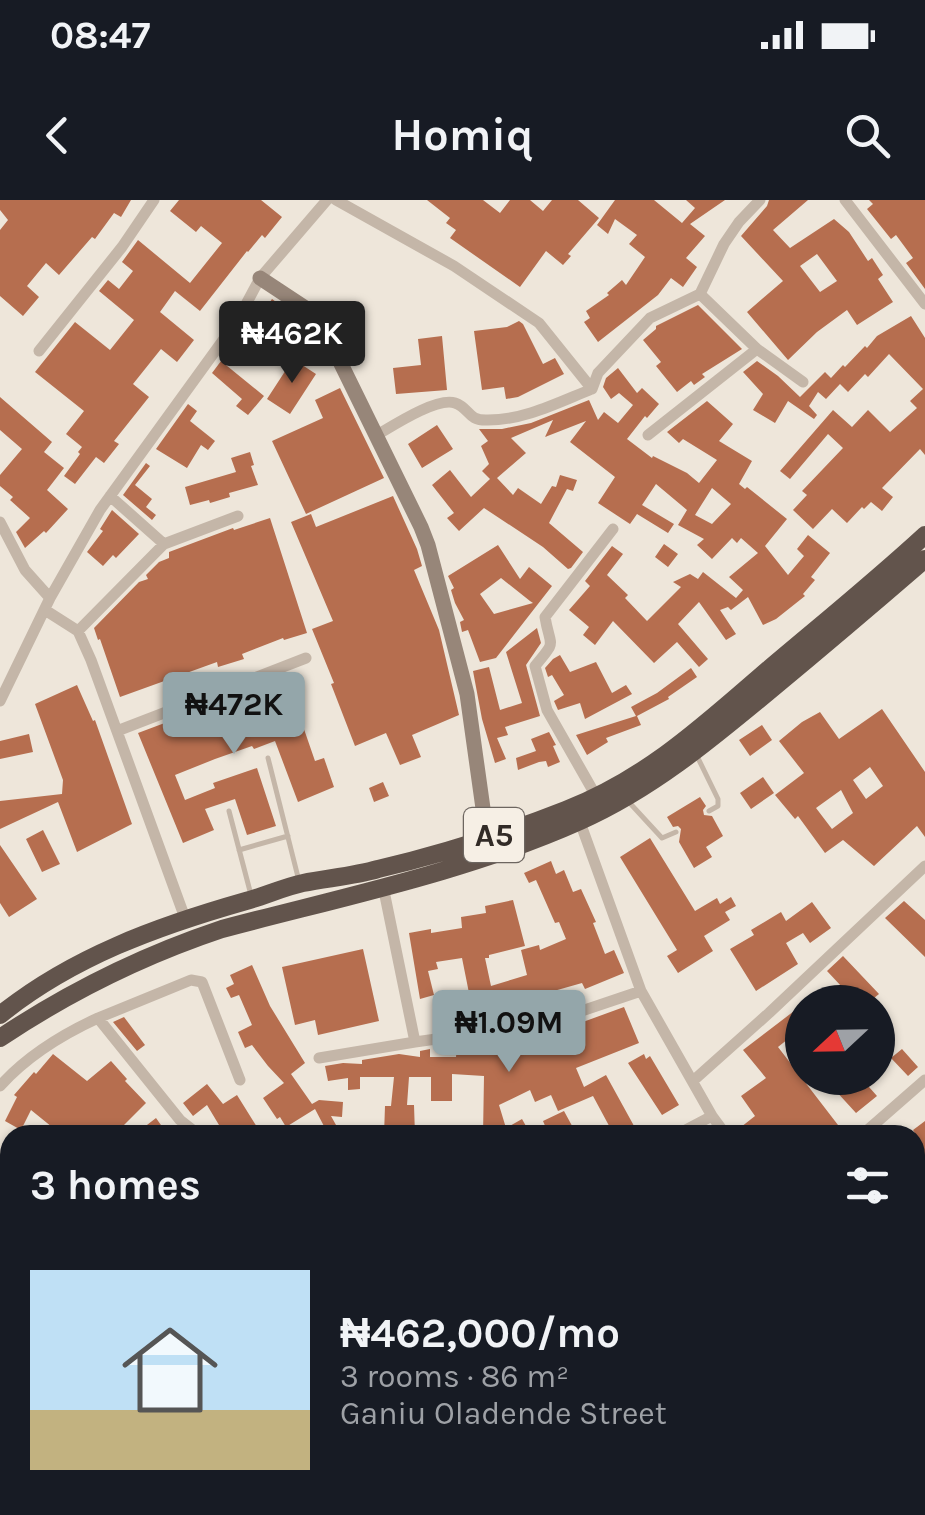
<!DOCTYPE html>
<html lang="en">
<head>
<meta charset="utf-8">
<style>
  body { margin:0; font-family:Karla,sans-serif; background:#20242c; color:#f1f3f6; height:100vh; display:flex; flex-direction:column; font-size:38px; white-space:nowrap }
  * { box-sizing:border-box; margin:0 }
  p { font-size:32px; color:#9ea1a6 }
  .icon { flex:none; width:55px; height:55px; fill:none; stroke:currentColor; stroke-width:2; stroke-linecap:round; stroke-linejoin:round }
  .map { position:relative; flex:1; overflow:hidden }
  .sheet { position:absolute; left:0px; top:925px; width:925px; height:390px; display:flex; flex-direction:column; background:#171b24; border-radius:30px 30px 0 0; box-shadow:0 2px 8px #0004 }
  .sheet>* { flex:none }
  .needle { width:65px; rotate:248deg }
  .tools { position:absolute; left:785px; top:785px; display:grid; gap:20px }
  .tools a { display:grid; place-items:center; width:110px; height:110px; border-radius:50%; background:#171b24; box-shadow:0 2px 8px #0004; font-size:50px }
  .price { position:absolute; translate:-50% -85px; padding:0 22px; border-radius:10px; background:#94a6aa; color:#111; font-size:32px; line-height:65px; filter:drop-shadow(0 2px 5px #0008) }
  .price::after { content:''; position:absolute; left:50%; top:60px; width:30px; height:22px; margin-left:-15px; background:inherit; clip-path:polygon(0 0,100% 0,50% 100%) }
  .price.active { background:#222; color:#fff }
  ul { padding:0; list-style:none }
  li { display:flex; align-items:center; gap:30px; height:250px; padding:0 30px }
  li span { display:grid; place-items:center; flex:none; width:280px; height:200px; border-radius:0px; color:#555 }
  li>.icon { margin-inline-start:auto }
  span .icon { width:120px; height:120px; fill:#fffc; stroke-width:1 }
  li b { font-size:42px }
  h2 { display:flex; justify-content:space-between; align-items:center; height:120px; padding:0 30px; font-size:42px }
  .status { display:flex; justify-content:space-between; align-items:center; height:70px; padding:0 50px; background:#171b24; direction:ltr }
  .status svg { height:28px; fill:currentColor }
  header { display:flex; justify-content:space-between; align-items:center; height:130px; padding:0 30px; background:#171b24; font-size:45px; font-weight:700 }
  .map>svg:first-child { display:block }
  .building { fill:#b66e4f; fill-rule:evenodd }
  .lines { fill:none; stroke-linecap:round; stroke-linejoin:round }
  .service { stroke:#c4b6a8; stroke-width:5 }
  .minor { stroke:#c4b6a8; stroke-width:11 }
  .secondary { stroke:#978679; stroke-width:15 }
  .trunk { stroke:#62544c; stroke-width:18 }
  .labels { text-anchor:middle; stroke-width:8; stroke-linejoin:round; paint-order:stroke }
  .shield { fill:#f6efe5; stroke:#6d6660; stroke-width:2.5 }
  .shield-label { font-size:32px; font-weight:bold; fill:#322b27 }
</style>
</head>
<body>
<div class="status"><b>08:47</b><svg viewBox="0 0 49 12"><path d="M0 12V9h3v3zM5 12V6h3v6zM10 12V3h3v9zM15 12V0h3v12zM26 1h20v11H26zM47 4h2v5h-2z"/></svg></div>
<header><svg class="icon" aria-label="back" viewBox="0 0 24 24"><path d="M15 5l-7 7 7 7"/></svg>Homiq<svg class="icon" aria-label="search" viewBox="0 0 24 24"><circle cx="10" cy="10" r="6"/><path d="M15 15l6 6"/></svg></header>
<div class="map">
<svg width="925" height="1315" viewBox="0 0 925 1315">
  <rect width="100%" height="100%" fill="#eee6da"/>
  <path class="building" d="M0,0H131L121,17L114,13L95,39L92,37L59,75L46,63L27,86L39,97L23,116L0,96V30L8,20L0,10Z
    M179,0H261L282,17L265,38L262,35L248,52L247,51L200,111L175,91L160,112L194,140L177,162L161,149L133,184L149,197L114,241L119,244L104,263L96,257L75,284L64,276L80,254L78,252L82,247L66,234L84,211L35,172L75,122L110,150L134,120L99,91L108,80L119,89L133,71L122,62L138,40L190,83L222,43L201,26L196,32L170,11Z
    M427,0H483L500,13L510,0H530L543,11L552,0H578L599,18L568,54L571,56L563,65L546,51L520,87L450,38L456,30L446,23L450,18Z
    M615,0H654L682,23L695,8L686,0H725L690,24L705,36L686,58L697,67L683,87L671,78L658,95L598,142L584,122L590,118L586,111L609,95L607,93L622,80L626,85L645,57L629,44L637,35L615,19L608,34L597,25Z
    M769,0H808L773,30L790,48L834,19L849,32L868,61L872,58L883,75L878,79L893,102L857,125L847,110L817,132L788,160L747,112L783,81L741,36L767,6ZM817,54L837,81L820,92L800,66Z
    M869,0H925V89L906,63L913,58L896,35L891,39L867,9L873,4Z
    M272,99L307,124L302,132L284,121L273,136L277,139L269,149L249,133Z
    M698,105L742,149L702,174L705,177L694,185L691,181L677,192L656,166L661,162L643,140L656,129V126Z
    M911,116L925,138V255L920,249L882,288L893,297L882,311L871,302L864,309L862,307L847,323L832,309L813,329L793,310L807,295L802,291L843,248L828,234L790,279L780,271L833,210L852,227L868,210L890,232L917,208L910,201L923,189L889,154L868,177L865,174L848,192L840,184L826,199L818,192L809,206L817,215L814,219L788,201L775,223L753,210L763,194L743,172L757,161L778,176L800,197L825,172L831,178L843,165L845,167L865,146L867,148L877,136Z
    M519,121L523,124L543,164L555,158L564,174L518,197L506,199L504,187L482,190L474,131L507,127Z
    M242,131L249,136L226,164L221,159Z
    M442,136L447,190L396,194L393,168L421,165L418,139Z
    M293,159L316,174L290,214L267,199Z
    M221,161L264,196L248,215L236,206L242,199L212,173Z
    M618,168L637,193L642,188L659,204L647,218L645,216L627,239L652,258L653,256L687,273L699,283L717,260L683,239L679,243L667,232L707,201L733,224L719,241L752,261L739,284L745,289L747,287L787,319L765,346L788,375L804,356L797,349L808,335L830,353L811,377L815,380L803,394L805,396L776,419L763,425L748,397L731,410L728,407L720,410L736,434L726,440L699,402L678,424L708,459L699,467L677,442L654,463L613,421L595,445L583,435L589,427L569,410L590,386L585,381L612,346L623,354L607,375L628,395L625,398L647,421L681,387L673,382L690,374L698,379L703,372L736,398L743,390L729,377L758,353L741,338L737,343L732,338L712,359L697,345L704,339L678,325L687,310L656,284L642,305L674,324L668,333L637,314L630,324L598,303L615,277L570,242L586,221L545,237L553,220L511,238L526,253L497,278L513,295L518,288L541,304L552,286L556,287L560,275L577,280L573,291L567,289L549,323L583,352L571,368L568,369L543,347L484,308L459,331L447,318L454,313L432,285L450,270L471,297L490,279L482,271L489,264L481,246L488,241L479,229H502L531,223L589,200L598,220L604,212L618,223L633,205L619,193L611,199L603,187L606,178ZM712,288L731,304L712,324L695,315Z
    M340,188L384,278L306,314L272,241L323,218L315,200Z
    M0,197L52,242L44,252L64,268L47,290L68,309L46,333L44,331L25,348L16,332L30,318L10,300L13,297L0,286V275L22,249L0,230Z
    M188,204L197,211L190,221L215,241L208,250L201,245L187,268L156,249Z
    M437,225L453,249L422,268L408,244Z
    M250,252L254,265L251,266L258,285L229,293L230,297L210,303L209,300L190,305L185,287L236,272L231,258Z
    M146,263L150,266L135,285L152,299L146,307L156,315L152,320L123,295Z
    M393,296L417,349L422,366L414,370L439,430L459,515L412,535L421,557L400,565L386,533L355,546L331,484L334,483L312,429L333,421L291,322L311,314L316,327Z
    M112,310L139,334L116,358L113,355L103,366L87,352L103,331L100,329Z
    M270,318L307,433L284,440L283,438L242,454L244,459L218,467L217,462L120,497L100,439L98,440L94,428L139,382L148,379L146,375L159,362L169,358V352L233,328L234,330Z
    M664,344L678,354L668,367L655,357Z
    M498,345L520,379L529,367L552,386L496,458L480,462L468,430L462,432L460,422L464,420L455,403L451,390L454,388L448,376ZM501,378L530,401L533,403L494,414L480,394Z
    M537,428L541,443L526,465L540,516L505,527L508,535L497,538L506,559L495,563L482,519L473,471L489,467L500,510L522,503L506,452Z
    M560,455L570,472L596,462L612,493L626,485L632,494L585,519L580,503L558,510L554,501L564,495L552,475L548,477L545,468L553,459Z
    M691,468L697,477L668,497L669,499L637,516L641,525L606,538L608,542L587,555L576,535L636,516L631,507L657,493Z
    M286,477L315,561L324,558L334,587L298,602L275,541L254,549L252,546L215,559L175,575L185,600L215,588L213,583L257,568L276,626L247,635L235,599L205,609L214,630L183,643L138,533L194,512L258,492L257,488Z
    M77,485L93,521L95,520L132,624L77,652L58,602L0,629V601L62,594L63,580L35,504Z
    M882,509L925,572V637L917,626L874,666L843,640L825,653L798,616L795,619L775,595L804,573L779,541L802,522L820,512L839,539ZM870,567L883,586L866,599L853,580ZM841,590L853,613L832,629L816,608Z
    M762,525L772,540L750,556L739,540Z
    M549,532L556,545L553,546L560,562L548,567L546,561L539,562L518,570L516,558L536,551L531,539Z
    M29,534L33,552L0,559V541Z
    M763,577L774,593L751,609L740,593Z
    M383,582L389,596L374,602L369,588Z
    M700,597L706,606L703,610L704,615L712,616L723,636L706,647L712,657L694,668L679,642L681,629L678,626L673,627L667,617Z
    M43,630L60,664L42,672L26,639Z
    M650,638L695,711L717,698L720,704L731,697L736,706L725,712L730,720L704,736L713,751L678,773L667,756L677,750L620,657Z
    M0,645L37,699L9,717L0,703Z
    M551,661L556,674L564,670L573,692L581,689L596,722L593,723L605,754L614,750L624,773L585,789L582,783L501,806L467,811L468,813L443,820L438,801L469,793L462,758L436,762L438,769L428,771L434,795L420,799L409,733L431,729V733L462,728L461,717L486,713L485,706L513,700L525,746L489,755V758H485L491,786L527,775L521,750L539,745L540,750L566,739L559,722L555,723L536,680L529,683L524,673Z
    M904,701L925,720V757L885,718Z
    M812,702L831,728L810,743L803,733L786,743L798,764L756,791L730,749L754,735L751,730L781,712L786,721Z
    M363,749L379,821L318,835L315,820L295,825L282,767Z
    M843,756L879,794L869,802H825L842,787L827,771Z
    M252,765L270,806L305,863L291,874L312,904L319,900L343,902L342,917L331,916L336,925L326,930L315,909L286,927L280,917L277,919L263,898L284,883L268,866L252,845L245,848L238,832L252,825L239,795L231,798L226,788L234,784L230,775Z
    M624,807L639,843L576,868L584,887L606,875L639,935H614L593,896L558,911L551,895L535,902L530,890L499,905L506,928L522,919L531,935H483L484,876L452,874V901H431V877H409L407,905H414L415,935H384L385,906H391L394,877H360V889L348,890V878L328,881L325,866L343,863L362,864V860L399,854L420,857V851L430,849V857H456L457,846L483,845V842H486L498,841V853Z
    M798,808L802,813V854L788,839L778,847L838,925L836,927L840,935H747L741,927L755,916L741,896L766,878L743,850Z
    M124,817L145,845L137,851L113,822Z
    M902,849L918,867L908,876L891,858Z
    M53,854L87,881L111,861L127,879L125,881L146,903L114,935H109L103,929L97,935H48L52,927L31,910L21,930L5,921L17,897L14,895L34,872L36,874Z
    M644,854L646,859L650,856L679,905L662,915L628,863Z
    M824,878H861L877,896L856,913Z
    M207,884L223,904L237,895L262,935H225L207,905L193,916L183,903Z
    M564,911L577,935H549L543,921Z
    M156,918L168,935H134Z
    M925,921V1052L915,1039V933L913,930Z
    M915,1071L925,1084V1105L915,1113Z
    M10,1097V1182L0,1176V1109Z
    M0,1232L10,1238V1305H19L33,1315H11L0,1306Z
    M915,1241L925,1255V1296L915,1302Z
    M43,1305H72L66,1315H37Z
    M112,1305H123L140,1315H106Z
    M190,1305H223L232,1315H182Z
    M257,1305H278L288,1315H265Z
    M303,1305H375L364,1315H298Z
    M435,1305H551L538,1315H424Z
    M552,1305H608L616,1315H560Z
    M712,1305H748L735,1315H697Z
    M769,1305H808L815,1315H776Z
    M861,1305H911L896,1315H868Z"/>
  <g class="lines">
    <path class="service" d="M696,554L718,599V606L709,611
      M268,558L299,681
      M627,600L662,638L676,632
      M229,611L251,695
      M239,650L288,636"/>
    <path class="minor" d="M336,0L454,66L539,123L592,189
      M845,0L925,104
      M700,94L757,149L803,182
      M39,151L122,47L154,0
      M377,235C394,225 437,197 455,203C470,208 467,221 488,220C525,220 559,202 592,189L598,173L650,118L700,94L724,44L739,22L760,0
      M648,235L757,149
      M110,296L164,344
      M0,322L25,370L50,398
      M45,410L78,431L91,460L185,718
      M78,431L164,344L238,316
      M0,501L50,398L100,310L237,121L260,78L327,0
      M117,531L306,458
      M596,596L547,510L535,466C558,439 550,448 545,417L613,329
      M580,622L641,791L712,916L726,935
      M383,686L415,842L543,824L641,791
      M98,818L191,780L202,782L240,880
      M319,858L415,842
      M694,880L769,813L925,666
      M0,886C27,856 61,835 98,818L180,920L199,935
      M676,935L712,916
      M862,935L925,880
      M0,973L10,981
      M915,1135L925,1127
      M915,1198L925,1213
      M0,1220L10,1204
      M154,1305L165,1315
      M409,1315L420,1305
      M673,1315L686,1305"/>
    <path class="secondary" d="M260,78L310,111L322,125L421,327L428,345L467,494L487,637"/>
    <path class="trunk" d="M0,815C72,757 158,726 246,701C265,696 284,687 303,683C328,678 354,676 378,669C441,654 505,634 566,610C649,577 704,525 770,468C822,424 875,381 925,335
      M0,838C69,792 144,755 222,729C342,697 466,672 580,621C650,590 709,541 768,492C821,448 873,404 925,359"/>
  </g>
  <g class="labels">
    <rect class="shield" x="464" y="608" width="60" height="54" rx="8"/>
    <g class="shield-label">
      <text x="494" y="646">A5</text>
    </g>
  </g>
</svg>
<div class="tools">
<a><svg class="needle" viewBox="-14 -14 28 28"><path d="M0-13l5 13h-10z" fill="#e53935"/><path d="M0 13l5-13h-10z" fill="#9ea1a6"/></svg></a>
</div>
<b class="price active" style="left:292px;top:186px">₦462K</b>
<b class="price" style="left:234px;top:557px">₦472K</b>
<b class="price" style="left:509px;top:875px">₦1.09M</b>
<section class="sheet">
<h2>3 homes<svg class="icon" aria-label="filters" viewBox="0 0 24 24"><path d="M4 7h16M4 17h16"/><circle cx="9" cy="7" r="2"/><circle cx="15" cy="17" r="2"/></svg></h2>
<ul>
<li><span style="background:linear-gradient(#bfe0f5 70%,#c2b280 0)"><svg class="icon" aria-label="home" viewBox="0 0 24 24"><path d="M3 11l9-7 9 7M6 9v11h12V9"/></svg></span><div><b>₦462,000/mo</b><p>3 rooms · 86 m²</p><p>Ganiu Oladende Street</p></div></li>
</ul>
</section>
</div>
</body>
</html>
